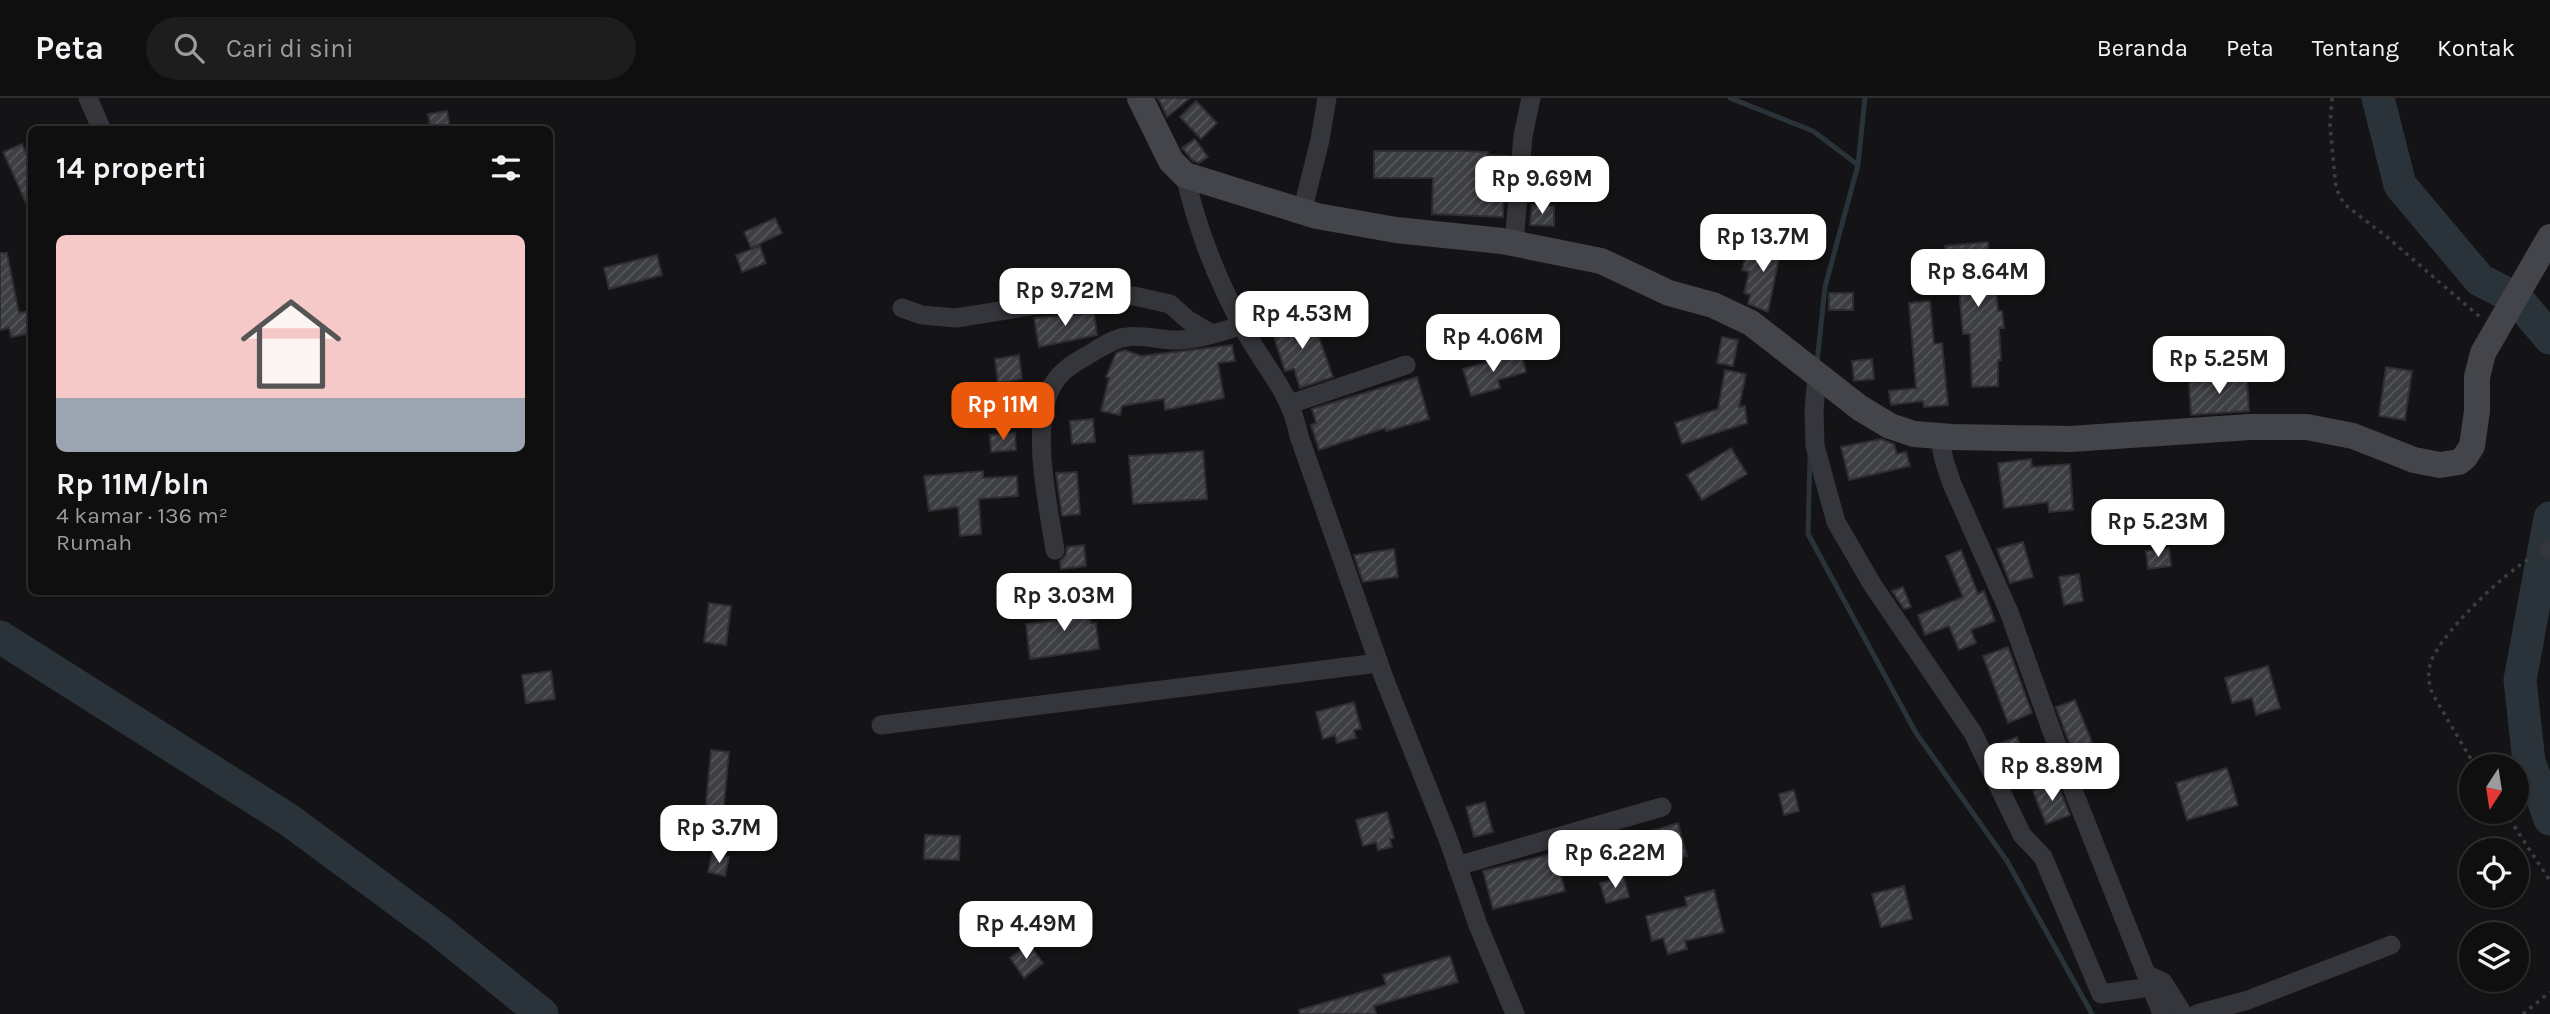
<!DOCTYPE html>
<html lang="id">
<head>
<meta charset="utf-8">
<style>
  body { margin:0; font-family:Karla,sans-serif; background:#1d1d1e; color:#f1f3f6; height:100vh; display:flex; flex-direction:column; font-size:26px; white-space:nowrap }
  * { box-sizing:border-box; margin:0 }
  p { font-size:23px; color:#9b9c9f }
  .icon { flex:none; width:38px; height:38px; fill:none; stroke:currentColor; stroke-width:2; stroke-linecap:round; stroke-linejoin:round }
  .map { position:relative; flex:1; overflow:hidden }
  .details { position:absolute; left:28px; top:28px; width:525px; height:469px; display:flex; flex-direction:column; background:#0f0f10; border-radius:10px; box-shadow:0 2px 5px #0004,0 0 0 2px #2f2f30 }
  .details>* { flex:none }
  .needle { width:46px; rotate:192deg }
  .tools { position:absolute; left:2459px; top:656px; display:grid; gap:14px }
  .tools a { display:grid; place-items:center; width:70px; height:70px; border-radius:50%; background:#0f0f10; box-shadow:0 2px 5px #0004,0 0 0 2px #2f2f30; font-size:35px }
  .price { position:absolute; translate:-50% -60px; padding:0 16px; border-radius:14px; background:#fff; color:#222; font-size:23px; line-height:46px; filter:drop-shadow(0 2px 4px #0008) }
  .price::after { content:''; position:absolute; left:50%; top:42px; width:21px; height:16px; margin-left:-10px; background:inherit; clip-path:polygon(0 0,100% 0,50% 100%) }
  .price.active { background:#ea580c; color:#fff }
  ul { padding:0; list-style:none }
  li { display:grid; align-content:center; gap:14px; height:371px; padding:0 28px }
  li+li { border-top:2px solid #2f2f30 }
  li span { display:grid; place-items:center; height:217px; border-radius:10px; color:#555 }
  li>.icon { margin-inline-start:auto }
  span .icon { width:126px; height:126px; fill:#fffc; stroke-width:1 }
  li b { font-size:30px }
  h2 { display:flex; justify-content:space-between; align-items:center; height:84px; padding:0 28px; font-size:30px }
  header { display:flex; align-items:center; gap:42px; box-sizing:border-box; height:98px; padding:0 35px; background:#0f0f10; border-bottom:2px solid #2f2f30 }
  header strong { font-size:33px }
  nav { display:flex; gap:38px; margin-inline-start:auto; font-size:24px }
  .search { width:490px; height:63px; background:#1d1d1e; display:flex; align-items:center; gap:18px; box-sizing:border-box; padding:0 24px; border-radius:38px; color:#9b9c9f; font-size:26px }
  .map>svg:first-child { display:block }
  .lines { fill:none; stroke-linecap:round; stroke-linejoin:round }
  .stream { stroke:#2a333a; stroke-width:5 }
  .river { stroke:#2a333a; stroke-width:33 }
  .building { fill:url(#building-hatch); stroke:#2e2e32; stroke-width:2 }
  .path { stroke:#3b3d42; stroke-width:3.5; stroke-dasharray:3.5 5; stroke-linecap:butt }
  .street { stroke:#35363b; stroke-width:19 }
  .secondary { stroke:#43454b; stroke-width:26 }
</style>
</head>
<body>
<header>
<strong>Peta</strong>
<div class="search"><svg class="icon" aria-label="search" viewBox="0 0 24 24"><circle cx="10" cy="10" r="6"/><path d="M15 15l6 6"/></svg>Cari di sini</div>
<nav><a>Beranda</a><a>Peta</a><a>Tentang</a><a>Kontak</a></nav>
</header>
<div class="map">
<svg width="2550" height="916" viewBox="0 0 2550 916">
  <defs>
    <pattern id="building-hatch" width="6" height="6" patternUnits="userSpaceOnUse" patternTransform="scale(1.75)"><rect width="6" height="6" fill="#3e3f43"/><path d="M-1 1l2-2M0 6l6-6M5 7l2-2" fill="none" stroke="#57585c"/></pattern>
  </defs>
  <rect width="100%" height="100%" fill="#141416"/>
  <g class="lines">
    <path class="stream" d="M1730,0L1813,33L1858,67
      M1817,265L1825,189L1858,67L1865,0
      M1810,358L1808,436L1916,635L2007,763L2092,916"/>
    <path class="river" d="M2378,0L2400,87L2480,182L2517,201L2550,240
      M2550,420L2520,582L2529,664L2550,721
      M0,539L289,722L438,832L542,916"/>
  </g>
  <path class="building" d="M1158,0H1190L1167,19Z
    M1196,3L1217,25L1201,41L1180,19Z
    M447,13L450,30L431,32L428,16Z
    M1195,41L1208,59L1199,65L1193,63L1182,50Z
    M22,46L32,67V118L3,54Z
    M1374,53H1461L1488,54L1487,57L1509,58L1507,81H1504L1503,119L1432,116L1433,80H1374Z
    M1532,107L1554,108V128L1530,127Z
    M775,120L782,135L751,150L744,134Z
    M1769,137L1783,140L1768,214L1748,206L1750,197L1744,195L1749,174L1742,172L1746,157L1763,161Z
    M1988,144L1990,171H1994L1998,213H2002L2004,230H1999L2001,262H1998V288L1972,289L1970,236H1963L1957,171L1947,172L1945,148Z
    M760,148L766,165L742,174L736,157Z
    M0,155H7L19,215L29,213L32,235L11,239L9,230L0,232Z
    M657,157L662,177L609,191L604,170Z
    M1829,195H1853V212H1829Z
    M1930,203L1934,246L1942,245L1948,307L1924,309L1923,303L1891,307L1889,293L1916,290L1909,205Z
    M1094,215L1097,237L1039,249L1034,220Z
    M1311,217L1333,279L1300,290L1294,271L1285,273L1271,230Z
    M1722,239L1738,242L1733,268L1717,265Z
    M1232,247L1235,263L1218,265L1224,300L1165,312L1164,301L1122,308L1120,317L1101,313L1109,280L1106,279L1116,255L1125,252L1141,258Z
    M1521,255L1526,274L1498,282L1500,290L1471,298L1463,271Z
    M1019,257L1022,281L998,285L995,261Z
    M1872,261L1874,281L1854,283L1852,263Z
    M2386,269L2412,273L2405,322L2379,318Z
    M1725,272L1746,276L1739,309L1745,308L1747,325L1682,346L1675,325L1718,311Z
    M1417,279L1429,321L1386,333L1385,330L1319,352L1311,327L1316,325L1312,311Z
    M2247,280L2249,313L2191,317L2189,284Z
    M994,301L996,316L971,320L969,305Z
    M1093,321L1095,344L1072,346L1070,323Z
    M1015,335L1016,352L991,354L990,337Z
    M1881,341L1894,346L1897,356L1906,354L1910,368L1849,382L1841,349Z
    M1731,350L1747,376L1702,402L1687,377Z
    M1203,353L1207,401L1133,406L1129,358Z
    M2031,361L2032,369L2070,366L2073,412L2049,414L2048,404L2004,410L1998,365Z
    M983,373V380L1017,378L1018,398L979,401L981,436L960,438L958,409L929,413L924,378Z
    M1077,374L1080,416L1062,418L1056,375Z
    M2023,444L2033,479L2010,485L1997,451Z
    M1084,447L1086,468L1061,471L1060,463L1066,457L1067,449Z
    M2169,450L2171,468L2148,471L2146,453Z
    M1394,451L1398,479L1363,484L1354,457Z
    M1961,452L1978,496L1984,493L1995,523L1971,532L1976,545L1959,552L1949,528L1925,537L1918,517L1963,499L1946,458Z
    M2079,476L2083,503L2064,507L2059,479Z
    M1903,489L1911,509L1904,511L1892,493Z
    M1088,504L1091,525H1096L1099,551L1030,561L1026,526L1063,522L1061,507Z
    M709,505L731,508L726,547L704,544Z
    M2008,549L2032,615L2008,625L1983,558Z
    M2268,568L2280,610L2256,617L2252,600L2232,605L2225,580Z
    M551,573L555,601L526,605L522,577Z
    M2075,602L2094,649L2097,648L2106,671L2082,680L2056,609Z
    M1354,604L1361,631L1354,632L1356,640L1337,645L1335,637L1323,641L1316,614Z
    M2017,639L2026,663L2004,672L1993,648Z
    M711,652L729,654L723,717L705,715Z
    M2227,670L2238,707L2187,722L2176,685Z
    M2057,684L2070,717L2046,726L2033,693Z
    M1794,692L1799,713L1784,717L1779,696Z
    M1485,704L1493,734L1474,739L1466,709Z
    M1387,714L1394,740L1390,741L1392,749L1378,752L1376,744L1363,748L1356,722Z
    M1678,725L1687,758L1666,764L1665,760L1634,768L1627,740Z
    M925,737L960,738L959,762L924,761Z
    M1555,755L1565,793L1493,811L1483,773Z
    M712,756L729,759L725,778L708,774Z
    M1624,779L1629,799L1606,805L1600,785Z
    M1904,788L1912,821L1881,829L1872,796Z
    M1714,792L1724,834L1685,843L1687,851L1668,856L1663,840L1652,843L1646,818L1687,808L1685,799Z
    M1029,846L1043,865L1024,880L1010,860Z
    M1450,858L1458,884L1374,908L1376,916H1300L1299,912L1386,887L1383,877Z"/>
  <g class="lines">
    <path class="path" d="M2332,0L2330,28L2336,90L2344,106L2387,139L2480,219
      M2475,668L2432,595C2428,583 2427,571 2433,559C2448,529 2503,476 2532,459
      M2505,714L2550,783
      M2523,916L2550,894"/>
    <path class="street" d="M88,0L102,32
      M1185,77C1197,131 1218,184 1245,233C1266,271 1290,293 1299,338L1384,580L1448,741L1478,827L1515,916
      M1302,114L1320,42L1327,0
      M1514,145L1523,38L1531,0
      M902,210L922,217L956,220L1093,198H1134L1170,206L1188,222L1212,236
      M1817,277L1814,312L1815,348L1836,424L1872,486L1973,635L2022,737L2043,759L2101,896L2151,889
      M1290,306L1406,267
      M1939,339L1944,362L1952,386L2009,514L2073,692L2162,916
      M1055,452C1048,406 1030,329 1052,288C1060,273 1074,265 1088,257C1100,250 1112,241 1126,239C1144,236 1161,243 1179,242C1200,241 1222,234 1242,227
      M2549,452H2550
      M881,627L1378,565
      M1457,768L1662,709
      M2146,876L2163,884L2183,916
      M2197,916L2248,902L2391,847"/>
    <path class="secondary" d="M1140,0L1171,63L1185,77L1317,118L1396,132L1502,143L1601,163L1669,195L1713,207L1751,225L1860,310L1890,328L1914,336L1952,339L2070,341L2250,329H2307L2353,338L2414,362L2440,367L2459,364L2465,359L2472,348L2477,313V279L2483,255L2550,139"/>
  </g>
</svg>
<div class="tools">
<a><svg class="needle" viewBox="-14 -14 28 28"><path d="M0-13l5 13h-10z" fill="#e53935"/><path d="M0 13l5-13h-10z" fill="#9b9c9f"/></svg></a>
<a><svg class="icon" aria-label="locate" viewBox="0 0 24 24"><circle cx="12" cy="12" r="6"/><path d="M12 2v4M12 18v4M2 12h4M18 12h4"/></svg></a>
<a><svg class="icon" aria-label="layers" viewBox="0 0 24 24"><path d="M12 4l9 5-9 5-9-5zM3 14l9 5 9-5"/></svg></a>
</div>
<b class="price" style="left:1542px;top:118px">Rp 9.69M</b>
<b class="price" style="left:1763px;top:176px">Rp 13.7M</b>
<b class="price" style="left:1978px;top:211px">Rp 8.64M</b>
<b class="price" style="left:1065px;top:230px">Rp 9.72M</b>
<b class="price" style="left:1302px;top:253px">Rp 4.53M</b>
<b class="price" style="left:1493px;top:276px">Rp 4.06M</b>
<b class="price" style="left:2219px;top:298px">Rp 5.25M</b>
<b class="price active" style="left:1003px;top:344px">Rp 11M</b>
<b class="price" style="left:2158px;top:461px">Rp 5.23M</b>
<b class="price" style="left:1064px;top:535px">Rp 3.03M</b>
<b class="price" style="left:2052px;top:705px">Rp 8.89M</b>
<b class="price" style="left:719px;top:767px">Rp 3.7M</b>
<b class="price" style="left:1615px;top:792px">Rp 6.22M</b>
<b class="price" style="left:1026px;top:863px">Rp 4.49M</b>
<section class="details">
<h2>14 properti<svg class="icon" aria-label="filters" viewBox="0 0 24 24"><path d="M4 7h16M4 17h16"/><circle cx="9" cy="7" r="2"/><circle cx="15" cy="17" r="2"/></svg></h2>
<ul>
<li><span style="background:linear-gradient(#f6c9c9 75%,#9aa5b1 0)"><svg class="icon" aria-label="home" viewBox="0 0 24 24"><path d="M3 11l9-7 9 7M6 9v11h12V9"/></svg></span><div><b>Rp 11M/bln</b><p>4 kamar · 136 m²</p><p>Rumah</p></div></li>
</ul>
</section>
</div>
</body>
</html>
